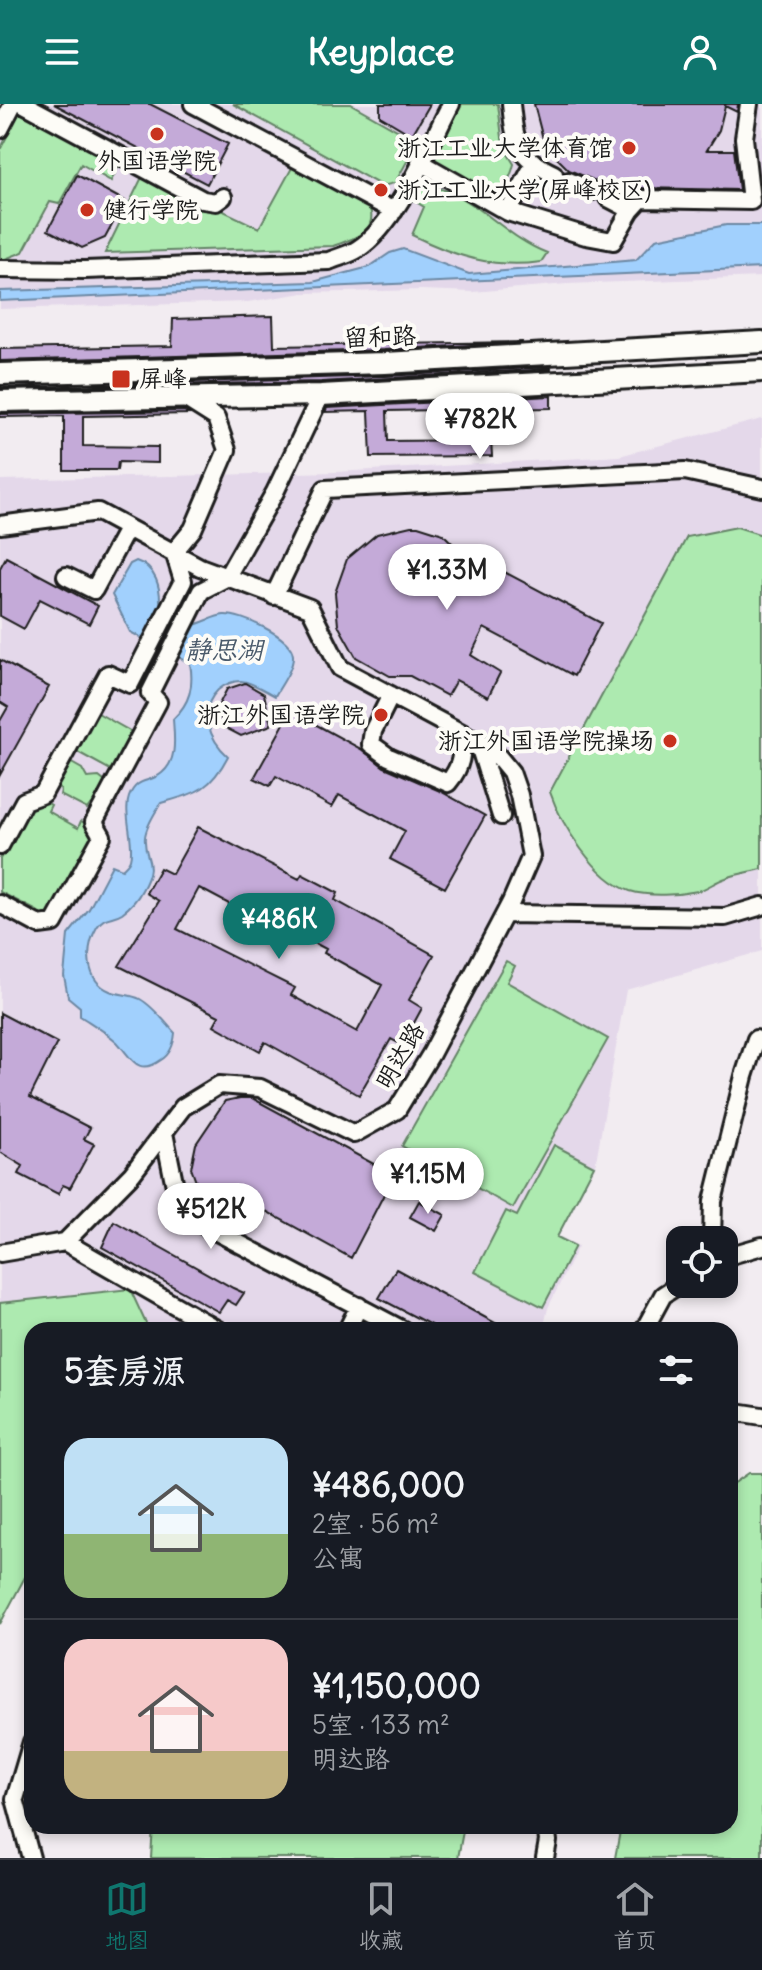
<!DOCTYPE html>
<html lang="zh">
<head>
<meta charset="utf-8">
<style>
  body { margin:0; font-family:Delius,"LXGW WenKai TC",sans-serif; background:#242831; color:#f1f3f6; height:100vh; display:flex; flex-direction:column; font-size:30px; white-space:nowrap }
  * { box-sizing:border-box; margin:0 }
  p { font-size:26px; color:#9ea1a6 }
  .icon { flex:none; width:44px; height:44px; fill:none; stroke:currentColor; stroke-width:2; stroke-linecap:round; stroke-linejoin:round }
  .map { position:relative; flex:1; overflow:hidden }
  .panel { position:absolute; left:24px; top:1218px; width:714px; height:512px; display:flex; flex-direction:column; background:#171b24; border-radius:24px; box-shadow:0 4px 12px #0003 }
  .panel>* { flex:none }
  .controls { position:absolute; left:666px; top:1122px; display:grid; gap:16px }
  .controls a { display:grid; place-items:center; width:72px; height:72px; border-radius:16px; background:#171b24; box-shadow:0 4px 12px #0003; font-size:40px }
  .price { position:absolute; translate:-50% -68px; padding:0 18px; border-radius:28px; background:#fff; color:#222; font-size:26px; line-height:52px; filter:drop-shadow(0 2px 4px #0008) }
  .price::after { content:''; position:absolute; left:50%; top:48px; width:24px; height:18px; margin-left:-12px; background:inherit; clip-path:polygon(0 0,100% 0,50% 100%) }
  .price.selected { background:#0f766e; color:#fff }
  ul { padding:0; list-style:none }
  li { display:flex; align-items:center; gap:24px; height:200px; padding:0 40px }
  li+li { border-top:2px solid #363941 }
  li span { display:grid; place-items:center; flex:none; width:224px; height:160px; border-radius:24px; color:#555 }
  li>.icon { margin-inline-start:auto }
  span .icon { width:96px; height:96px; fill:#fffc; stroke-width:1 }
  li b { font-size:34px }
  h2 { display:flex; justify-content:space-between; align-items:center; height:96px; padding:0 40px; font-size:34px }
  header { display:flex; justify-content:space-between; align-items:center; height:104px; padding:0 40px; background:#0f766e; color:#fff; font-size:36px; font-weight:700 }
  .tab-bar { display:flex; justify-content:space-around; align-items:center; height:112px; border-top:2px solid #363941; background:#171b24; font-size:22px; color:#9ea1a6 }
  .tab-bar a { display:grid; justify-items:center; gap:4px }
  .tab-bar .selected { color:#0f766e }
  .map>svg:first-child { display:block }
  .built { fill:#e4d8ea }
  .green { fill:#adeab0; stroke:#648366; stroke-width:2 }
  .water { fill:#a1d0fd; stroke:#6c88a3; stroke-width:2 }
  .building { fill:#c4aad8; stroke:#1c1c1c; stroke-width:2; fill-rule:evenodd }
  .lines { fill:none; stroke-linecap:round; stroke-linejoin:round }
  .minor-casing { stroke:#1c1c1c; stroke-width:22 }
  .major-casing { stroke:#1c1c1c; stroke-width:26 }
  .minor { stroke:#fdfcf7; stroke-width:16 }
  .major { stroke:#fdfcf7; stroke-width:20 }
  .poi-dot { fill:#c8321e; stroke:#fdfcf7; stroke-width:3 }
  .labels { text-anchor:middle; stroke-width:8; stroke-linejoin:round; paint-order:stroke }
  .poi-label { font-size:24px; fill:#1c1c1c; stroke:#fdfcf7; text-anchor:end }
  .street-label { font-size:24px; fill:#1c1c1c; stroke:#fdfcf7 }
  .water-label { font-size:26px; font-style:italic; fill:#4b5b6b; stroke:#fdfcf7 }
</style>
</head>
<body>
<header><svg class="icon" aria-label="menu" viewBox="0 0 24 24"><path d="M4 6h16M4 12h16M4 18h16"/></svg>Keyplace<svg class="icon" aria-label="person" viewBox="0 0 24 24"><circle cx="12" cy="8" r="4"/><path d="M4 21q1-7 8-7t8 7"/></svg></header>
<div class="map">
<svg width="762" height="1754" viewBox="0 0 762 1754">
  <rect width="100%" height="100%" fill="#f2ecf1"/>
  <filter id="ink" filterUnits="userSpaceOnUse"><feTurbulence type="fractalNoise" baseFrequency=".0125" numOctaves="2"/><feDisplacementMap in="SourceGraphic" scale="16" xChannelSelector="R" yChannelSelector="G"/><feConvolveMatrix kernelMatrix="1 2 1 2 8 2 1 2 1" color-interpolation-filters="sRGB"/></filter>
  <g filter="url(#ink)">
    <path class="built" d="M0,0H762V173L567,180L473,188L422,186L303,189L248,198L0,205Z
      M762,315V847L626,886L595,1063L559,1132L578,1142L548,1204L543,1226H149L129,1185L0,1199V376L336,368L619,352Z"/>
    <path class="green" d="M233,0H351L418,38L395,79L382,82Z
      M460,0H498L503,42L514,60C510,77 505,84 488,89L431,57Z
      M22,3L121,57L111,77L81,60L59,100L50,98L23,148L0,157V46Z
      M294,60L367,98C382,126 356,134 333,142L105,149L144,69L259,124Z
      M425,82C471,85 503,133 547,149L541,158C493,165 454,152 412,131L424,103L413,96Z
      M737,423L762,431V765C750,768 737,770 726,774C716,777 708,784 698,787C678,791 650,793 630,787C595,775 561,720 550,688L687,433Z
      M96,608L135,630L114,668L74,646Z
      M68,657L82,665L87,674L99,673L109,681L95,704L90,701L87,705L60,691L61,686L55,683Z
      M42,696L51,701L48,707L78,724L81,717L90,722L96,730L51,814L34,812L37,807L0,788V755L31,698Z
      M506,857L515,862L507,878L608,935L513,1104L402,1042Z
      M554,1041L594,1062L557,1133L575,1142L543,1203L475,1168L506,1107L517,1112Z
      M130,1185L149,1226H32V1460L0,1520V1199Z
      M749,1369H762V1754H615L621,1722H730V1382Z
      M153,1722H464L458,1754H151Z"/>
    <path class="water" d="M726,121H762V164L0,197V187L313,178L369,163L390,149L403,145L469,170L636,156L656,135Z
      M136,457C156,463 161,484 160,502L193,521C203,519 214,512 224,511C241,510 291,532 293,551C294,564 281,581 275,592C265,587 253,578 241,577C232,577 224,581 218,586C197,606 210,636 228,652C210,687 196,689 161,699C155,709 146,722 145,733C143,755 159,757 142,786C138,794 130,803 122,809C113,815 104,811 97,823C85,844 85,877 110,887C119,891 131,890 140,895C153,902 165,918 175,929C174,940 171,950 161,956C137,973 132,954 117,938C106,928 92,920 80,912V903L68,893L64,872L68,831L89,805L112,761L122,765C125,762 129,759 130,755C135,740 123,709 129,693C137,672 149,680 162,669C178,656 174,633 173,615C190,599 194,582 190,559L130,528L112,491L130,460Z"/>
    <path class="building" d="M54,0H150L228,40L207,80Z
      M380,0H430L412,31L380,12Z
      M534,0H738L737,8L725,2L719,26L707,46H734L739,86L641,84L634,87L603,84L596,77L569,66L554,51L543,35Z
      M77,71L125,97L105,134L82,144L48,126Z
      M273,212L274,242L523,238L384,246L0,257V245L172,242L173,215Z
      M551,263V265L321,278L0,284L385,272Z
      M551,292V304L387,307L388,337L491,336L492,352L371,353L369,307L325,308L327,304Z
      M184,307L189,310L83,312V342L158,343V359L118,358L117,366H64V312L0,313V310Z
      M411,422H418L443,430L455,442L601,519L574,572L484,524L471,551L500,569L488,593L456,576L447,592L410,572H390L356,553L338,521L335,489L347,455L377,430Z
      M6,453L98,502L89,520L40,495L24,525L0,512V464Z
      M0,556L49,583L0,671V617L8,603L0,598Z
      M245,579L264,590L271,621L241,632L224,623L217,604L227,585Z
      M291,607L361,645L384,663L440,687L485,712L445,784L390,755L405,727L339,691L332,703L276,672L270,682L254,674Z
      M198,723L299,775L302,770L338,789L335,796L434,851L409,896L422,904L402,941L391,935L359,991L265,938L260,947L214,921L219,912L119,862L159,797L146,789L160,764L172,770ZM199,784L257,815L260,810L326,845L324,849L382,881L357,928L291,891L295,884L177,825Z
      M0,909L57,939L30,993L90,1024L84,1035L94,1040L70,1084L63,1081L58,1090L19,1070L23,1062L0,1048Z
      M240,994H252L394,1071L351,1154L266,1107L256,1125L221,1106L200,1089L191,1064L196,1040L225,997Z
      M419,1097L445,1111L436,1127L410,1113Z
      M114,1117L233,1184L244,1189L236,1201L227,1196L219,1208L102,1143Z
      M396,1165L508,1226H440L379,1194Z"/>
    <g class="lines">
      <g class="minor-casing">
        <path id="minor" d="M24,0L203,96L216,98L223,93
          M193,0L394,107
          M511,0C515,39 517,53 554,70
          M0,25L13,0
          M420,58L508,108L534,60
          M569,77L592,87
          M608,94L631,106
          M508,108L586,132L613,137L631,106L641,95L751,97L744,34L749,0
          M0,165L85,166L329,157C338,153 349,151 358,145C397,120 429,42 451,0
          M0,421L98,408L200,463L310,504L340,564L492,645L511,668L519,691L531,752L511,798L431,950L397,1006L354,1030L260,984L219,981L183,1003L132,1070L65,1138L0,1149
          M66,472L94,486L127,425
          M274,492L325,385L685,367L762,384
          M391,591L373,627L371,640L389,653L448,679C462,662 463,650 460,629
          M478,638L501,712
          M0,742L24,697L43,690L108,570L130,580L183,477L174,448L193,425L227,346L216,314L186,295
          M0,800L39,821L54,819L102,732L94,718L158,598L150,589L201,487L226,474L275,388L321,291
          M505,810L725,813L762,802
          M164,1029L177,1092L196,1117L403,1226
          M712,1136L713,1097L744,972L756,935
          M65,1138L218,1226
          M724,1153L762,1142
          M347,1226L359,1202
          M644,1226L663,1191L680,1180
          M730,1307L762,1312
          M31,1754L15,1695L32,1638
          M545,1754L548,1737L546,1722"/>
      </g>
      <g class="major-casing">
        <path id="major" d="M0,270L385,259L762,238
          M0,297L321,291L762,267"/>
      </g>
      <use href="#minor" class="minor"/>
      <use href="#major" class="major"/>
    </g>
  </g>
  <g class="poi-dot">
    <circle cx="157" cy="30" r="8"/>
    <circle cx="629" cy="44" r="8"/>
    <circle cx="381" cy="86" r="8"/>
    <circle cx="87" cy="106" r="8"/>
    <rect x="111" y="265" width="20" height="20" rx="4"/>
    <circle cx="381" cy="611" r="8"/>
    <circle cx="670" cy="637" r="8"/>
  </g>
  <g class="labels">
    <g class="poi-label">
      <text x="613" y="52">浙江工业大学体育馆</text>
      <text x="157" y="65" text-anchor="middle">外国语学院</text>
      <text x="397" y="94" text-anchor="start">浙江工业大学(屏峰校区)</text>
      <text x="103" y="114" text-anchor="start">健行学院</text>
      <text x="139" y="283" text-anchor="start">屏峰</text>
      <text x="365" y="619">浙江外国语学院</text>
      <text x="654" y="645">浙江外国语学院操场</text>
    </g>
    <g class="street-label">
      <text transform="translate(380 233) rotate(-2)" y="8">留和路</text>
      <text transform="translate(400 952) rotate(-60)" y="8">明达路</text>
    </g>
    <g class="water-label">
      <text x="224" y="555">静思湖</text>
    </g>
  </g>
</svg>
<div class="controls">
<a><svg class="icon" aria-label="locate" viewBox="0 0 24 24"><circle cx="12" cy="12" r="6"/><path d="M12 2v4M12 18v4M2 12h4M18 12h4"/></svg></a>
</div>
<b class="price" style="left:480px;top:357px">¥782K</b>
<b class="price" style="left:447px;top:508px">¥1.33M</b>
<b class="price selected" style="left:279px;top:857px">¥486K</b>
<b class="price" style="left:428px;top:1112px">¥1.15M</b>
<b class="price" style="left:211px;top:1147px">¥512K</b>
<section class="panel">
<h2>5套房源<svg class="icon" aria-label="filters" viewBox="0 0 24 24"><path d="M4 7h16M4 17h16"/><circle cx="9" cy="7" r="2"/><circle cx="15" cy="17" r="2"/></svg></h2>
<ul>
<li><span style="background:linear-gradient(#bfe0f5 60%,#8fb573 0)"><svg class="icon" aria-label="home" viewBox="0 0 24 24"><path d="M3 11l9-7 9 7M6 9v11h12V9"/></svg></span><div><b>¥486,000</b><p>2室 · 56 m²</p><p>公寓</p></div></li>
<li><span style="background:linear-gradient(#f6c9c9 70%,#c2b280 0)"><svg class="icon" aria-label="home" viewBox="0 0 24 24"><path d="M3 11l9-7 9 7M6 9v11h12V9"/></svg></span><div><b>¥1,150,000</b><p>5室 · 133 m²</p><p>明达路</p></div></li>
</ul>
</section>
</div>
<nav class="tab-bar">
<a class="selected"><svg class="icon" aria-label="map" viewBox="0 0 24 24"><path d="M3 6l6-2 6 2 6-2v14l-6 2-6-2-6 2zM9 4v14M15 6v14"/></svg>地图</a>
<a><svg class="icon" aria-label="saved" viewBox="0 0 24 24"><path d="M7 4h10v16l-5-4-5 4z"/></svg>收藏</a>
<a><svg class="icon" aria-label="home" viewBox="0 0 24 24"><path d="M3 11l9-7 9 7M6 9v11h12V9"/></svg>首页</a>
</nav>
</body>
</html>
